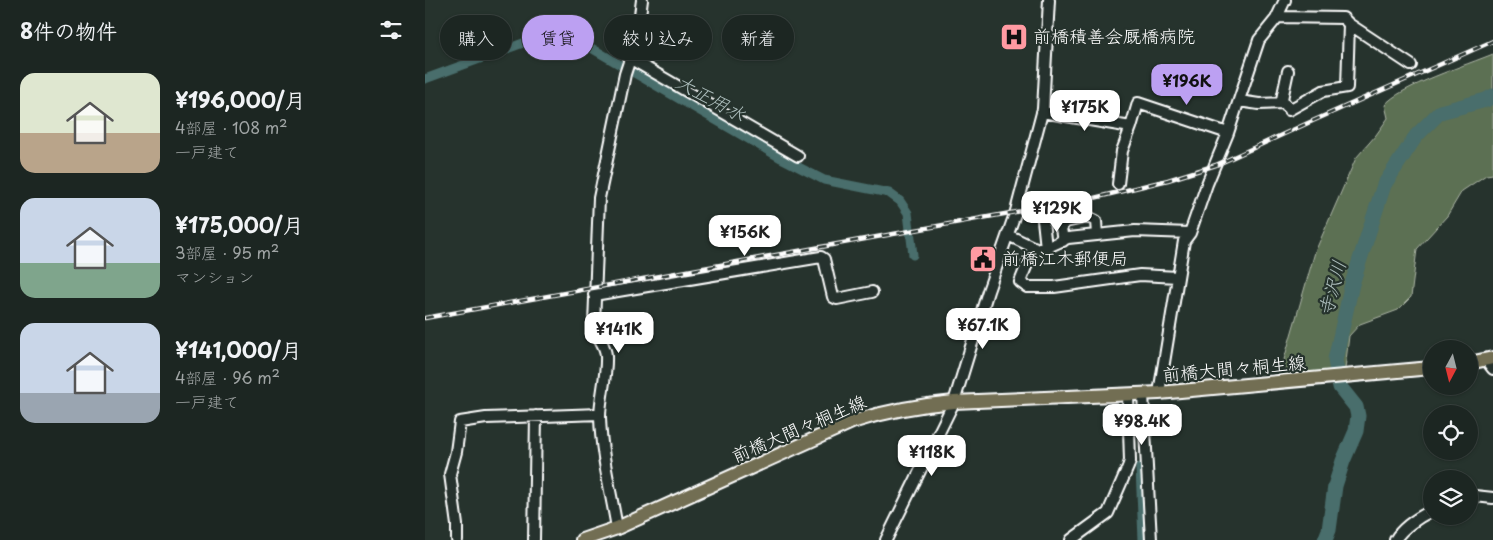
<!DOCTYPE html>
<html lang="ja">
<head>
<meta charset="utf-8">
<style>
  body { margin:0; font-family:"Playpen Sans","Klee One",sans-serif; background:#29322f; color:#f1f3f6; height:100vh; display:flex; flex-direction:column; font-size:19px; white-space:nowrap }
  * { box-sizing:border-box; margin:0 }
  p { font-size:16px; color:#a0a5a5 }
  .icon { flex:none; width:28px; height:28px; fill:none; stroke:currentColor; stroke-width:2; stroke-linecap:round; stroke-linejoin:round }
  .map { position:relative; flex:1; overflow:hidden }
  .drawer { display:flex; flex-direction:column; background:#1c2622; width:425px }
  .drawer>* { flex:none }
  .guide { position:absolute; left:15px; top:15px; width:475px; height:45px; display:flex; gap:10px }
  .needle { width:32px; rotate:187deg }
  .tools { position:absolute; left:998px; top:340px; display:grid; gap:10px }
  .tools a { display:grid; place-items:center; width:55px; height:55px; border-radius:50%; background:#1c2622; box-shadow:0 1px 4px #0004,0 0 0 1px #3a4340; font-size:25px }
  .price { position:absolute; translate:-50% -42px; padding:0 11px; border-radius:10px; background:#fff; color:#222; font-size:16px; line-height:32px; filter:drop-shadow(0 1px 2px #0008) }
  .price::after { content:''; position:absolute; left:50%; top:30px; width:15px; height:11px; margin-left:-8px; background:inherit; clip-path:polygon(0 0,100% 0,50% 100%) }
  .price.current { background:#bca0f2; color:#111 }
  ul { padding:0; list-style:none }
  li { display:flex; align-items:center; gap:15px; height:125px; padding:0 20px }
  li span { display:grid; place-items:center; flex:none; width:140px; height:100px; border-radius:15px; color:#555 }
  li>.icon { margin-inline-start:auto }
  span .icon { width:60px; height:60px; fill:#fffc; stroke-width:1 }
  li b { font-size:21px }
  h2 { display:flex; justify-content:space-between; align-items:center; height:60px; padding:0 20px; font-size:21px }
  .tag { padding:0 18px; border-radius:22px; background:#1c2622; box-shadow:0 1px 4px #0004,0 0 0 1px #3a4340; font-size:18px; line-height:45px }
  .tag.current { background:#bca0f2; color:#111 }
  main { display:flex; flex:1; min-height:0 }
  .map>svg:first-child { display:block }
  .green { fill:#5c6f52; stroke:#aeb7a8 }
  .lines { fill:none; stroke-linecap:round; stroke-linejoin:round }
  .canal { stroke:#496e6c; stroke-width:9 }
  .river { stroke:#496e6c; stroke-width:15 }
  .minor-casing { stroke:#fff; stroke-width:14 }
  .major-casing { stroke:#fff; stroke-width:16 }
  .minor { stroke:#26332d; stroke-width:10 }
  .major { stroke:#726e52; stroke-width:12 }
  .rail-casing { stroke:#fff; stroke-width:4.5 }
  .rail { stroke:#26332d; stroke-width:2.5; stroke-dasharray:8; stroke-linecap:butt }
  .labels { text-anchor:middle; stroke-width:4.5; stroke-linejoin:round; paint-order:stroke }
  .poi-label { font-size:18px; fill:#fff; stroke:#26332d; text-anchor:start }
  .street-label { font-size:18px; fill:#fff; stroke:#26332d }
  .water-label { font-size:19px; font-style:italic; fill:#adbebd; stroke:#26332d }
</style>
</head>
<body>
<main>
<section class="drawer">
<h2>8件の物件<svg class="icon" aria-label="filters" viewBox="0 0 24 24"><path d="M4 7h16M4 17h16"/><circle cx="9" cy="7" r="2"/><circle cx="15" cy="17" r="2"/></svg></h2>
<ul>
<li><span style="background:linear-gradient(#dfe7d0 60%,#b9a48a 0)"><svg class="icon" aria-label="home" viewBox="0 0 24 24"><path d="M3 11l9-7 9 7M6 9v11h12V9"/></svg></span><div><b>¥196,000/月</b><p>4部屋 · 108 m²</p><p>一戸建て</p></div></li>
<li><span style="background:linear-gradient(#c9d6e8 65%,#7fa58c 0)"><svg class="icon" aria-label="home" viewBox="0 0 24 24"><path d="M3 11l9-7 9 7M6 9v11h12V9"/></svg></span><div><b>¥175,000/月</b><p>3部屋 · 95 m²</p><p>マンション</p></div></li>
<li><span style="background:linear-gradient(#c9d6e8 70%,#9aa5b1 0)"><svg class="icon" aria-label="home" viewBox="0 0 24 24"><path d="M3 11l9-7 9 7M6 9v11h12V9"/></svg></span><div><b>¥141,000/月</b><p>4部屋 · 96 m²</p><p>一戸建て</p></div></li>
</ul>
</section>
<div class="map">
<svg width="1068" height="540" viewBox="0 0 1068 540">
  <rect width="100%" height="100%" fill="#26332d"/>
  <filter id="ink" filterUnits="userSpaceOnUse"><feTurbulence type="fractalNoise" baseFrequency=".02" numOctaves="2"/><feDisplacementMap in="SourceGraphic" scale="10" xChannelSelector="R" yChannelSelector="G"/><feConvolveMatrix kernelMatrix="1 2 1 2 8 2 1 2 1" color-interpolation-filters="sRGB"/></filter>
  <g filter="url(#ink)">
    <path class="green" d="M1068,54V174L1061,175L1037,191L1022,216L992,249L986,297L973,310L935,324L924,336L920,369L854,377L890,252L931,158L951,135L963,118L960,105C973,87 1044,64 1068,54Z"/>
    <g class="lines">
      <path class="canal" d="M0,79L109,39L129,36H138L156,42L356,158L399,180L464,193L475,201L483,213L488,255
        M715,467L718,540"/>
      <path class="river" d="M900,540L904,530L910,486L918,461L931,431L933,416L931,407L915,387L910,360L927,284L959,185L991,136L1015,112L1061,100L1068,96"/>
      <g class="minor-casing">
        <path id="minor" d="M852,17L918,18L924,24L986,65
          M206,59L373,156
          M863,71L857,99L864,110L898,91L922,87L924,24
          M814,101L834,104L859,103
          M617,112L706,127
          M693,184L697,151L706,127L713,103L803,133
          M618,220L621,248
          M583,235L612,249L621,248L643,238L710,231L765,233
          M638,241L636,228L640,222L663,217L671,221L672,235
          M609,247L595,282L602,287H629L715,275L753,277
          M169,295L396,257L399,259L408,297L412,299L447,292
          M1061,360L1068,369
          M734,393L759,241L765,233L782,184L803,133L834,40L851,19L860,0
          M718,394L726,540
          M1044,497L1050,496L1068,498
          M192,528C186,492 176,454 175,417C175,397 182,376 181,356C181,344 170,336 169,324L174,198L200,74L212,38L217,0
          M32,540V525L25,474L31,452L35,422L61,418L175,414
          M109,540L111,416
          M461,540L529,402L563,291L591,211L618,109L624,0
          M646,540L683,513L703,467L705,461L703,395
          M970,540C977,528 994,517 1006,511"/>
      </g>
      <g class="major-casing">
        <path id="major" d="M1044,363L1068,358
          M157,540L192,528L427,422C461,411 494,405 529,402L734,393L1006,368"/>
      </g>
      <use href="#minor" class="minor"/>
      <use href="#major" class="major"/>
      <g class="rail-casing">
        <path id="rail" d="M0,318L669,198L743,180L791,165L883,123L1068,41"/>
      </g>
      <use href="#rail" class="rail"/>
    </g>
  </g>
  <defs>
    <g id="hospital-square" transform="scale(1.4375)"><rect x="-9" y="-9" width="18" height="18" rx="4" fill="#ff9aa2" stroke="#26332d"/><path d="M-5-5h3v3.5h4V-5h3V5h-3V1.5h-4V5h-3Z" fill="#111"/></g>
    <g id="civic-square" transform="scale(1.4375)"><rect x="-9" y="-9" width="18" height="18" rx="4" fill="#ff9aa2" stroke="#26332d"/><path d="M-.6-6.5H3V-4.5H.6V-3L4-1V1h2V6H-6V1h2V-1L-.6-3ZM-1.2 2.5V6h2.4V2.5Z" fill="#111"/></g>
  </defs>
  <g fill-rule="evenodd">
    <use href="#hospital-square" x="589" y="37"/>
    <use href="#civic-square" x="558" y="259"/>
  </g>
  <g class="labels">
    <g class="poi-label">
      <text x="608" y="43">前橋積善会厩橋病院</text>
      <text x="577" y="265">前橋江木郵便局</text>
    </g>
    <g class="street-label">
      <text transform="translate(809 369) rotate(-5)" y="6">前橋大間々桐生線</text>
      <text transform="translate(374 429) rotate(-23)" y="6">前橋大間々桐生線</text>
    </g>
    <g class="water-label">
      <text transform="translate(286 98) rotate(29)" y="7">大正用水</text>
      <text transform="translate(907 288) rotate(-75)" y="7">寺沢川</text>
    </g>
  </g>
</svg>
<div class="tools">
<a><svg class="needle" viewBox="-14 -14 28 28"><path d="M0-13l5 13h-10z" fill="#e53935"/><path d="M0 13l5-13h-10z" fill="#a0a5a5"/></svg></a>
<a><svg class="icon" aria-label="locate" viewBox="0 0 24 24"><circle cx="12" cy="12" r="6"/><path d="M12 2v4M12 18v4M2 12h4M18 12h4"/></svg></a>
<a><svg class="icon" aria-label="layers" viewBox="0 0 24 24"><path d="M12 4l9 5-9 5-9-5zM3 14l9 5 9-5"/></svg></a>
</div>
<b class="price current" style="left:762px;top:106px">¥196K</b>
<b class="price" style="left:660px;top:132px">¥175K</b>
<b class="price" style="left:632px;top:233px">¥129K</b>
<b class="price" style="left:320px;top:257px">¥156K</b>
<b class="price" style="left:558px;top:350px">¥67.1K</b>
<b class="price" style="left:194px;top:354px">¥141K</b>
<b class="price" style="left:717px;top:446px">¥98.4K</b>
<b class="price" style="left:507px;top:477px">¥118K</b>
<div class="guide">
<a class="tag">購入</a>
<a class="tag current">賃貸</a>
<a class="tag">絞り込み</a>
<a class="tag">新着</a>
</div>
</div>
</main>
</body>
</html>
